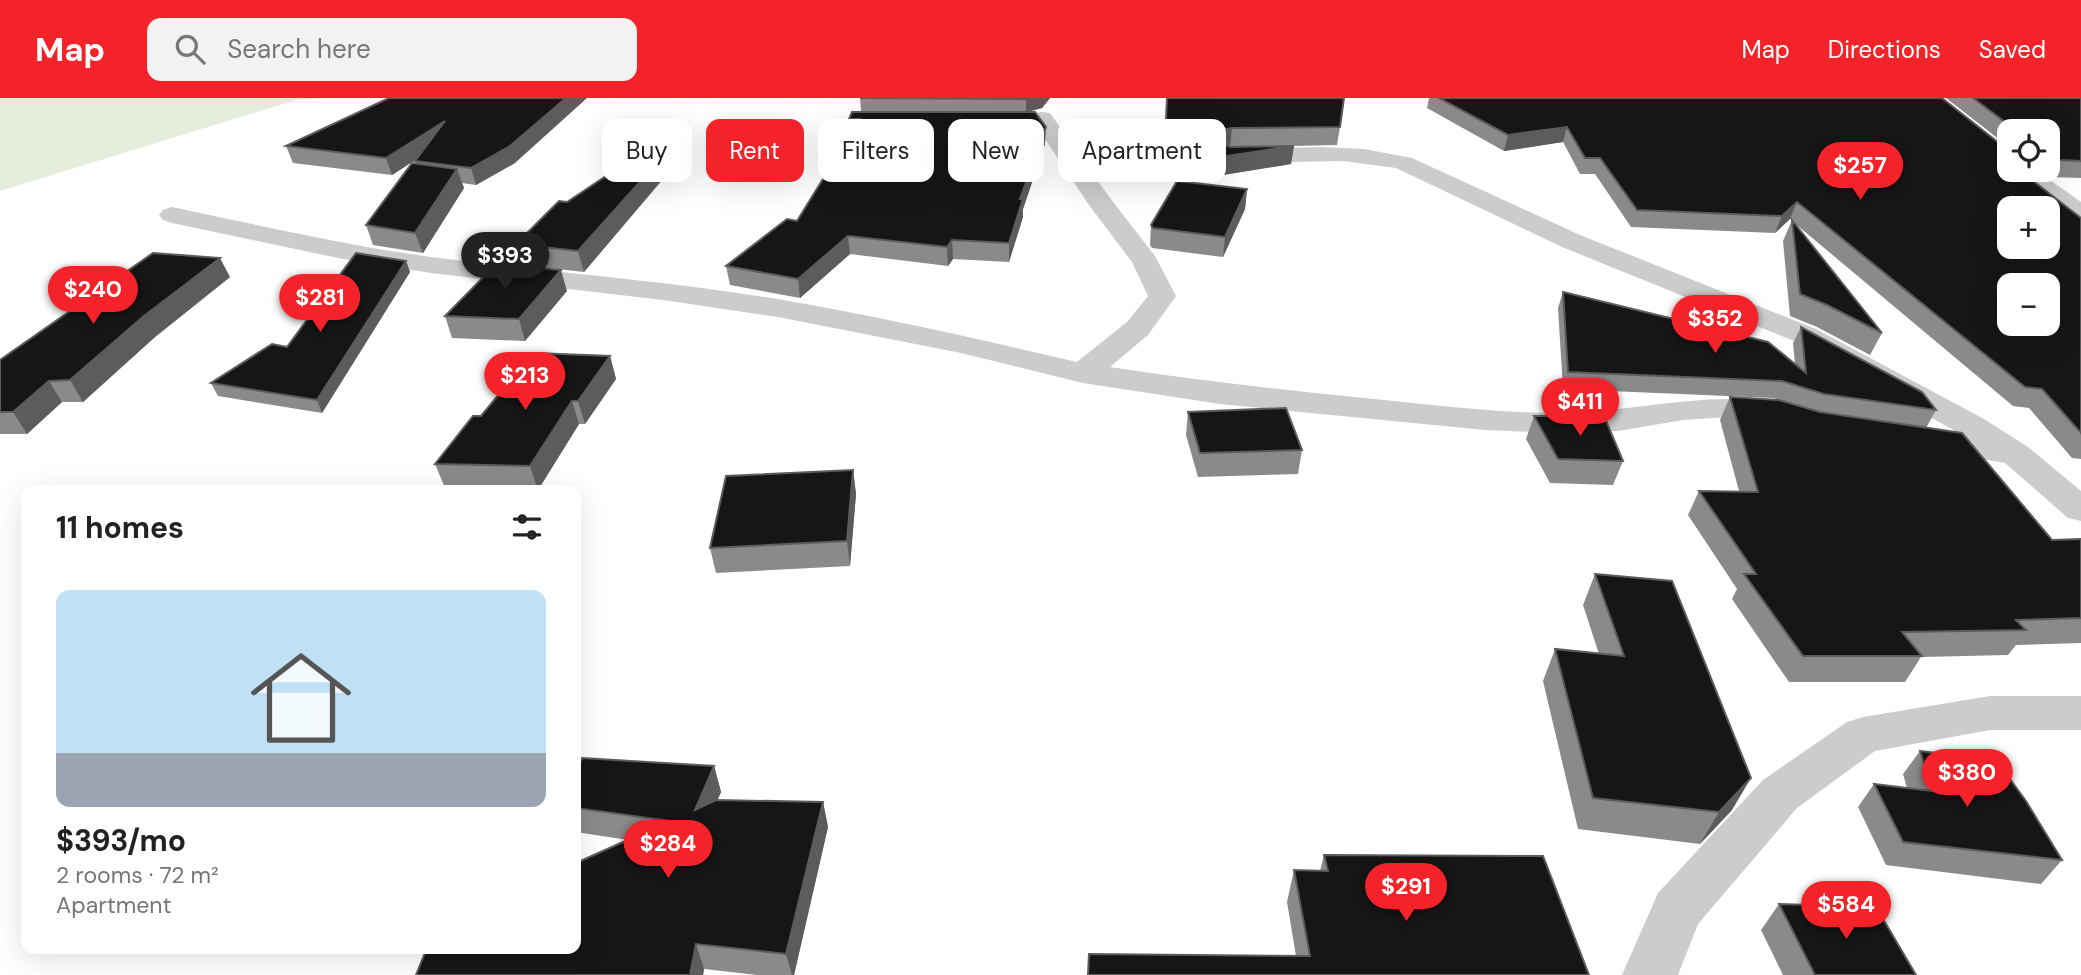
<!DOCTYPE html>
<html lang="en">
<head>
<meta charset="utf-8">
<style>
  body { margin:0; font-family:"DM Sans",sans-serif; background:#f2f2f2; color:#222; height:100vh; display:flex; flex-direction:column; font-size:26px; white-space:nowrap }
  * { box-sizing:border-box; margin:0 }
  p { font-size:23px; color:#767676 }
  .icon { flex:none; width:38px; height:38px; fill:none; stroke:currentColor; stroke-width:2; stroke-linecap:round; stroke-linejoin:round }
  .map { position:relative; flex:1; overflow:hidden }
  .panel { position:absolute; left:21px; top:387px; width:560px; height:469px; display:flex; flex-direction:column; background:#fff; border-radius:14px; box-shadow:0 7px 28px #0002 }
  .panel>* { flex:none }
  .banner { position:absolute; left:602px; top:21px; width:665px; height:63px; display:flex; gap:14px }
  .tools { position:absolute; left:1997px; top:21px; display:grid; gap:14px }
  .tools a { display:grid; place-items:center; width:63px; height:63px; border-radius:14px; background:#fff; box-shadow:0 7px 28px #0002; font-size:35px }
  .price { position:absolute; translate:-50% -60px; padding:0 16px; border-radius:24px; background:#f42329; color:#fff; font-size:23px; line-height:46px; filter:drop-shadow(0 2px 4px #0008) }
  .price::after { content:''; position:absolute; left:50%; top:42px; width:21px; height:16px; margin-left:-10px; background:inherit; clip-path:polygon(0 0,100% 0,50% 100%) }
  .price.selected { background:#222; color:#fff }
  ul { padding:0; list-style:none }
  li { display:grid; align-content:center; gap:14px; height:371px; padding:0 35px }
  li span { display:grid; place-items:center; height:217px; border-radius:14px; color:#555 }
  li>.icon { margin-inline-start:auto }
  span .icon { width:126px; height:126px; fill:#fffc; stroke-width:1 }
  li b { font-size:30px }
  h2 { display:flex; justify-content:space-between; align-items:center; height:84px; padding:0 35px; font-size:30px }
  .pill { padding:0 24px; border-radius:14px; background:#fff; box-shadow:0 7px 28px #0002; font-size:24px; line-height:63px }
  .pill.selected { background:#f42329; color:#fff }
  header { display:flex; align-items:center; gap:42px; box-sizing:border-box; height:98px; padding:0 35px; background:#f42329; color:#fff }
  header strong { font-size:33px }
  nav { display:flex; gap:38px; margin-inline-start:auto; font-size:24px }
  .search { width:490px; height:63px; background:#f2f2f2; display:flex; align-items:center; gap:18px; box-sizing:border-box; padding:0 24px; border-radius:14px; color:#767676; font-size:26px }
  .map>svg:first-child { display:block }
  .green { fill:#e5eedc }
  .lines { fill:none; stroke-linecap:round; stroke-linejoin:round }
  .minor { fill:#ccc; fill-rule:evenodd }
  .wall { fill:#8a8a8a; fill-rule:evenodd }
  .shaded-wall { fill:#5c5c5c }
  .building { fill:#161616; stroke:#5c5c5c; stroke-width:2; fill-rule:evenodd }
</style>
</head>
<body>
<header>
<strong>Map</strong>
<div class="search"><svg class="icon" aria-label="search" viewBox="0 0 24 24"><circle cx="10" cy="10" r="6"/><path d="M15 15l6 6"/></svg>Search here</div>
<nav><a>Map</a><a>Directions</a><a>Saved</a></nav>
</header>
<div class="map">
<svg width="2081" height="877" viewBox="0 0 2081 877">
  <rect width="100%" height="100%" fill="#fff"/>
  <path class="green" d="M0,0H330L296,2L0,93Z"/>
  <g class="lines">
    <path class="minor" d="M1042,14L1050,15L1107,96L1155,158L1176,198L1148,237L1110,269C1201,283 1292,293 1384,302C1442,308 1500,315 1559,315C1637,315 1713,289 1791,308L1796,315L1791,322L1779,325L1728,319L1683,322L1618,333L1558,335L1485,332L1220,306L1083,285L961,255L778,219L663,202L431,175L338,160L172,125L163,122L159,117L163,112L172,109C258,127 344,147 431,159C547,174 663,182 777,201C878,218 978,241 1077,264L1127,224L1148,198L1132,164L1089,107L1031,20L1034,15Z
      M1322,49L1364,51L1412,60L1580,137L1816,231L1984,321L2028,349L2081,393V423L2068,420L2005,365L1911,349L1906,342L1911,335L1923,332L1964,338L1794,243L1562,149L1396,70L1343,63L1239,65L1231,63L1228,58L1231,53L1239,51Z
      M2009,72H2036L2081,104V124L2072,121Z
      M1990,598H2081V632H1990L1875,653L1797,710L1698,826L1678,877H1622L1658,795L1763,682L1847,624L1863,619Z"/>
  </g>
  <path class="wall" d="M860,0H1050L1042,10L1028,14L1045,46L1023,111V119L1009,164L953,161L948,168L850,156L800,200L730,187L726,168L797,123L851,36L849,21L966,14L861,13Z
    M1167,0L1340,29L1337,47L1294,48L1291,66L1186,83L1189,62L1164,61ZM1229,48H1285L1231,49Z
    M1429,0H1942L2009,53V72L2081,120V361L2072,360L2029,310L2013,308L1792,123L1882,235L1870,257L1817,229L1790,218L1783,143L1792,122L1790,121L1775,135L1631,129L1595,76H1580L1563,44L1504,53L1427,10Z
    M1946,0H2081V80L2050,79L2040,72H2048V33H2009V49Z
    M286,48L515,65L476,87L462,85L464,90L423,155L373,147L366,127L416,66L415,63L417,61L392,77L293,65Z
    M664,57L668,75L584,174L522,167L516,146L567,104Z
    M1247,91L1245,111L1223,159L1152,150L1150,147L1151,127Z
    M406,163L410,174L322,315L218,298L211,285L287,249Z
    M230,179L155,239L83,304H62L27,336H0V262Z
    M567,193L525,243L452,240L445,218Z
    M1563,194L1795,266L1793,245L1801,229L1936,312L1926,330L2052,442L2081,441V545L2016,547L2008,557L1921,559L1905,584H1789L1732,501L1737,491L1688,417L1699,393H1739L1720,322L1730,299L1796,307L1774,300L1563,291L1558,210Z
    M610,258L616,281L585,326H579L538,392L445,390L435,366L481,318Z
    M1188,314L1302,352L1298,376L1198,379L1186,337Z
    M1534,318L1623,363L1613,387L1550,385L1526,341Z
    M853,372L856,396L850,468L716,475L710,450Z
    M1595,476L1732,712L1700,746L1578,731L1543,583L1555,551L1599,556L1583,507Z
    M1920,653L2062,762L2041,786L1886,767L1858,709L1874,686L1907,690L1903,676Z
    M714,668L721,694L717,702L823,704L828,729L794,877H757L704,871L703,877H416L628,742L576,734V672Z
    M1324,757L1589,877L1296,858L1287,804L1294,772L1320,773Z
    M1779,806L1916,877H1783L1761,832Z"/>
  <path class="shaded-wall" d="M566,0H587L515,65L476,87L471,70Z
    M1030,0H1050L1042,10L1026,14V1Z
    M445,23L450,39L392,77L386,60Z
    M1046,29L1045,46L1023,111V119L1009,164V145L1020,101Z
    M1567,29L1563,44L1504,53L1508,37Z
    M1232,30L1230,48L1221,50L1219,38L1223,32Z
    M1294,48L1291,66L1186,83L1188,64Z
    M664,57L668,75L584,174L578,153Z
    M457,71L464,90L423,155L415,135Z
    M1247,91L1245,111L1223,159L1225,139Z
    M1797,104L1790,121L1775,135L1782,118Z
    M848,138L850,156L800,200L798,181Z
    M952,142L953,161L948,168L947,149Z
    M220,160L230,179L155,239L83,304L70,282L144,218Z
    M406,163L410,174L322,315L317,302Z
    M561,172L567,193L525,243L519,221Z
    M610,258L616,281L585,326L578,303Z
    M49,283L62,304L27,336L13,314Z
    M572,303L579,326L538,392L530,368Z
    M853,372L856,396L850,468L847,443Z
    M714,668L721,694L703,737L695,712Z
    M1751,680L1732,712L1700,746L1719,714Z
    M823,704L828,729L794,877H792L786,856Z
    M696,846L704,871L703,877H690Z"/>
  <path class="building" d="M389,0H566L510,48L471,70L415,63L445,23L386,60L286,48Z
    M860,0H1030L1026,1Z
    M1167,0H1344L1340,29L1232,30L1223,32L1219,38L1222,46L1231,49L1294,48L1188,64L1199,43L1165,42Z
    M1439,0H1942L2009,53V60H2004L2009,64V72H2019L2081,120V335L2042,291L2025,289L1797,104L1782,118L1637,112L1600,60H1585L1567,29L1508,37ZM2009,110H2048V149H2009ZM2009,187H2048V226H2009Z
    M1973,0H2081V63L2059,62L2048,55V33H2017Z
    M852,14H1035L1046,29L1020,101H1023L1009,145L952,142L947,149L848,138L798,181L726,168L787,121L797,123L860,21H849Z
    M654,46L664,57L578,153L516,146L559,103L567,104Z
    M412,65L457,71L415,135L366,127Z
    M1177,83L1247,91L1225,139L1153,130L1151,127Z
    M1792,122L1882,235L1827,207L1800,196Z
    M153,155L220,160L144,218L70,282L49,283L13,314H0V262Z
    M356,155L406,163L317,302L211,285L272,246L287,249Z
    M497,165L561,172L519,221L445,218Z
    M1563,194L1768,244L1806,275L1801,229L1922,294L1936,312L1824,296L1782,283L1568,274Z
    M533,255L610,258L578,303H572L530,368L435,366L473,318H481Z
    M1730,299L1779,302L1820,314L1962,335L2052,442L2081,441V520L2016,522L2026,532L1902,534L1922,558H1803L1744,476H1756L1699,393L1758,394Z
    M1286,310L1302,352L1200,355L1188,314Z
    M1534,318H1604L1623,363L1558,361Z
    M853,372L847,443L710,450L726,378Z
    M1595,476L1672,483L1751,680L1719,714L1593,700L1555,551L1624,558Z
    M1920,653L1996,662L2026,703L2062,762L1903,744L1874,686L1932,693Z
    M582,660L714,668L695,712L716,702L823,704L786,856L696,846L690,877H416L427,850H576V765L670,723L576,710V672Z
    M1324,757L1543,758L1589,877H1088L1089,856L1310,858L1294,772L1328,773Z
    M1779,806L1876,809L1916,877H1815Z"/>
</svg>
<div class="tools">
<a><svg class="icon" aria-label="locate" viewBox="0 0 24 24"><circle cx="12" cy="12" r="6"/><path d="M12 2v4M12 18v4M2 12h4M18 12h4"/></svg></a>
<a>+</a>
<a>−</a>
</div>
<b class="price" style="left:1860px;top:104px">$257</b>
<b class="price selected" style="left:505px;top:194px">$393</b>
<b class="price" style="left:93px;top:228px">$240</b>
<b class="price" style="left:320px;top:236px">$281</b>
<b class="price" style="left:1715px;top:257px">$352</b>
<b class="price" style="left:525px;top:314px">$213</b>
<b class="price" style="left:1580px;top:340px">$411</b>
<b class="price" style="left:1967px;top:711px">$380</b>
<b class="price" style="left:668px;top:782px">$284</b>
<b class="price" style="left:1406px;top:825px">$291</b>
<b class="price" style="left:1846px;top:843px">$584</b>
<div class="banner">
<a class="pill">Buy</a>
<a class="pill selected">Rent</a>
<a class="pill">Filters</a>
<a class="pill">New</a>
<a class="pill">Apartment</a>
</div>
<section class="panel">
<h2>11 homes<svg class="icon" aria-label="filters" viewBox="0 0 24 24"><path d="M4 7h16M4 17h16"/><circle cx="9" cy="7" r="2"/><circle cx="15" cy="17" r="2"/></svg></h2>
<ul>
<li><span style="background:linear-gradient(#bfe0f5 75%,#9aa5b1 0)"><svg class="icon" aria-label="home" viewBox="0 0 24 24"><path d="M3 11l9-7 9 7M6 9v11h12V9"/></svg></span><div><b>$393/mo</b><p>2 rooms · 72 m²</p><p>Apartment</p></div></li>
</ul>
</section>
</div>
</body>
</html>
